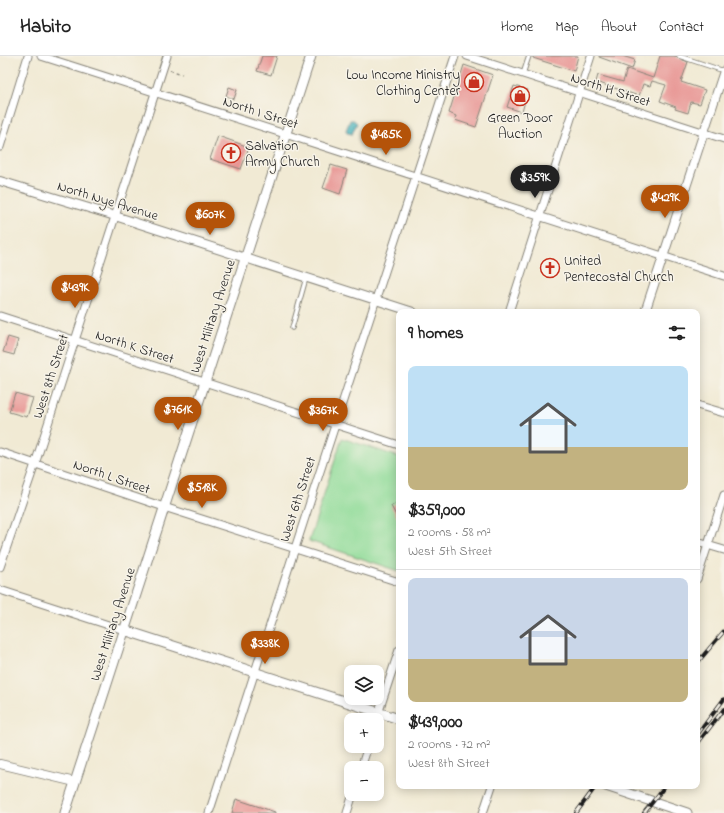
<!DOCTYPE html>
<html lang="en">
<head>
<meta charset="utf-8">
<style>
  body { margin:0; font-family:"Indie Flower",sans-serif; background:#f6f6f6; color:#222; height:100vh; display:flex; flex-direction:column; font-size:15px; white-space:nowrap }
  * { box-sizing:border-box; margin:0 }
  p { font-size:13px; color:#767676 }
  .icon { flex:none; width:22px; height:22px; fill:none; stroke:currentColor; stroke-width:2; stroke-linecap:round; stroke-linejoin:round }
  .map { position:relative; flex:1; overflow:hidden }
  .drawer { position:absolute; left:396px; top:253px; width:304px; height:480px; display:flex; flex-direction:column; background:#fff; border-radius:8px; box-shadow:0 2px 10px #0003 }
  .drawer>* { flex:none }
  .buttons { position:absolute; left:344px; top:609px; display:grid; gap:8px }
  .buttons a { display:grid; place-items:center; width:40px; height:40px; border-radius:8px; background:#fff; box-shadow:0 2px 10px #0003; font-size:20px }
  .price { position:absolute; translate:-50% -34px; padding:0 9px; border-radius:14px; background:#b45309; color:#fff; font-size:13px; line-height:26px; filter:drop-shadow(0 1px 2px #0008) }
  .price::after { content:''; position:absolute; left:50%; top:24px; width:12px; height:9px; margin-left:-6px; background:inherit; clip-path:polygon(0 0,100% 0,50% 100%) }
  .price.on { background:#222; color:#fff }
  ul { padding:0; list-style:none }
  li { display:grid; align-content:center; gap:8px; height:212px; padding:0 12px }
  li+li { border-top:1px solid #e0e0e0 }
  li span { display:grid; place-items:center; height:124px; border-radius:8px; color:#555 }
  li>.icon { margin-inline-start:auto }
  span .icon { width:72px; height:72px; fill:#fffc; stroke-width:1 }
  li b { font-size:17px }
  h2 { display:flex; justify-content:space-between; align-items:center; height:48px; padding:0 12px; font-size:17px }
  header { display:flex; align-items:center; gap:24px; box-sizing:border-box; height:56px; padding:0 20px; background:#fff; border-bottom:1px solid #e0e0e0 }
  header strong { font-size:19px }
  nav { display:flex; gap:22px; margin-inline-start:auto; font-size:14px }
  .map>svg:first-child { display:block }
  .green { fill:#8fdb98; stroke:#567c5a }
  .water { fill:#3bacb7; stroke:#2c646a }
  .building { fill:#e89694 }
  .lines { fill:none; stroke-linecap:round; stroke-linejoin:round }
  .service-casing { stroke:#868378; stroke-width:5.5 }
  .minor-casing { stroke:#868378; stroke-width:9 }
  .tertiary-casing { stroke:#868378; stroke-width:10 }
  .secondary-casing { stroke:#868378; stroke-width:11 }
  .path { stroke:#868378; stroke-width:1.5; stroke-dasharray:3 3; stroke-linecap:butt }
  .service { stroke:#fff; stroke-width:3.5 }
  .minor { stroke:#fff; stroke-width:7 }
  .tertiary { stroke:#fff; stroke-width:8 }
  .secondary { stroke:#fff; stroke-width:9 }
  .rail-casing { stroke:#1c1c1c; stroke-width:4 }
  .rail { stroke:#f7f3e8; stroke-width:2.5; stroke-dasharray:8; stroke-linecap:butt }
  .labels { text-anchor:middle; stroke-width:3; stroke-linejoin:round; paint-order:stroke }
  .poi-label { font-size:14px; fill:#1c1c1c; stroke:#f7f3e8; text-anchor:start }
  .street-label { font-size:14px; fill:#1c1c1c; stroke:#f7f3e8 }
</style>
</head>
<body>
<header>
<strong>Habito</strong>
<nav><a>Home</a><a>Map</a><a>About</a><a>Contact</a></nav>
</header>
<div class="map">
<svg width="724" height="757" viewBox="0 0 724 757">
  <rect width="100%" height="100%" fill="#f7f3e8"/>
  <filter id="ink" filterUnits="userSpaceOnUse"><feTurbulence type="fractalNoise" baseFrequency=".025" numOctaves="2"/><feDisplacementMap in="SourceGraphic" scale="8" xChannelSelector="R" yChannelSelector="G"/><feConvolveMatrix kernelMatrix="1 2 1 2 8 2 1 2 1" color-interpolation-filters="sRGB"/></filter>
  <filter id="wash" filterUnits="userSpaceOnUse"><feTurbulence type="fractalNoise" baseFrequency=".012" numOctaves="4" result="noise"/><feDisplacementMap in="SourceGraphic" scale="16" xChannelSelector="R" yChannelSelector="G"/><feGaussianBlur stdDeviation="0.9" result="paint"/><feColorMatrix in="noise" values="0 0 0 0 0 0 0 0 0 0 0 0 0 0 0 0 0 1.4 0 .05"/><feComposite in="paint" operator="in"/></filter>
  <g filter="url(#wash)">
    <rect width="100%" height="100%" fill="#f1ead4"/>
    <path class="green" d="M342,382L399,401V515L309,485Z"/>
    <path class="water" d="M350,64H354L357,67L352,78L347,77L346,74Z"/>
    <g id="blocks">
      <path class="building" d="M262,0H277L271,19L257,15Z
        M533,0H578L574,15L533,2Z
        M599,0H622L635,4L632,13L599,1Z
        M660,0H674L688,6L681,26L705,34L700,48L691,46L688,57L675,53L676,51L660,45L666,29L652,25L650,30L643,28L639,40L596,26L598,19L623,26L627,13L653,22Z
        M464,9L493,19L476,71L455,64L456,60L449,57Z
        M514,30L528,34L522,56L507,51Z
        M229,31L237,34L234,43L226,40Z
        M218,80L249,91L241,113L210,103Z
        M331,109L347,114L340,138L323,132Z
        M8,281L18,284L14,299L3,296Z
        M15,337L33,342L27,361L9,356Z
        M399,446V465L391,450Z
        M236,743L275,756V757H232Z"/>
    </g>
  </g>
  <g filter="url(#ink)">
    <use href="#blocks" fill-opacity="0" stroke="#868378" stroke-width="1"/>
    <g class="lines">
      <g class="service-casing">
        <path id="service" d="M679,0L724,15
          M523,18L529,0
          M292,272L306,222"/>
      </g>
      <g class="minor-casing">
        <path id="minor" d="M41,0L285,78L724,220
          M467,0L724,83
          M0,91L28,0
          M509,256L591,0
          M0,260L399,389
          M697,349L724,357
          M0,396L164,451L399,526
          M697,486L724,494
          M0,511L35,408L167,0
          M697,523L724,439
          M0,534L124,574
          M376,664L399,594
          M361,712L368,690
          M209,757L455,0
          M347,757L353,738
          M483,757L492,730"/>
      </g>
      <g class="tertiary-casing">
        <path id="tertiary" d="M0,125L115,160L413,256
          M645,256L724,15
          M0,708L75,726"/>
      </g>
      <g class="secondary-casing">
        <path id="secondary" d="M124,574L399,663
          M606,730L687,757
          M65,757L311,0"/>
      </g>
      <path class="path" d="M170,14L182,18"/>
      <use href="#service" class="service"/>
      <use href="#minor" class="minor"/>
      <use href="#tertiary" class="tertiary"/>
      <use href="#secondary" class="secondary"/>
      <g class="rail-casing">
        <path id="rail" d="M697,607L724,575
          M697,679L724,643
          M697,688L724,653
          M576,757L596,730
          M644,757L665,730"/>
      </g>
      <use href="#rail" class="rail"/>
    </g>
  </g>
  <defs>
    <g id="shop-ring" transform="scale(1)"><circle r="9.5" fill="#f7f3e8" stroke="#c8321e" stroke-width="1.5"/><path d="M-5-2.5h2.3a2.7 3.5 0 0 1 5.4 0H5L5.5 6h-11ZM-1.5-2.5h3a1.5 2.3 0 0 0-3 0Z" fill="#c8321e"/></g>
    <g id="church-ring" transform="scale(1)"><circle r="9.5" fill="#f7f3e8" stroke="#c8321e" stroke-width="1.5"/><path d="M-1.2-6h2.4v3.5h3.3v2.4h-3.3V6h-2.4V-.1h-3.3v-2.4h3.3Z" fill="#c8321e"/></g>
  </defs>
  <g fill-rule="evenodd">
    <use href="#shop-ring" x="474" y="26"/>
    <use href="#shop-ring" x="520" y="40"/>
    <use href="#church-ring" x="231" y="97"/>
    <use href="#church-ring" x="550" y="212"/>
  </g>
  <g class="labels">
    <g class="poi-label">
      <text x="460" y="23" text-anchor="end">Low Income Ministry<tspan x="460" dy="16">Clothing Center</tspan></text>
      <text x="520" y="66" text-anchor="middle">Green Door<tspan x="520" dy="16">Auction</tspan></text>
      <text x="245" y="94">Salvation<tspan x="245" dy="16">Army Church</tspan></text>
      <text x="564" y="209">United<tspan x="564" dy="16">Pentecostal Church</tspan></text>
    </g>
    <g class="street-label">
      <text transform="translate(611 33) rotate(18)" y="5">North H Street</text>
      <text transform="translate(261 56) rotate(18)" y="5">North I Street</text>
      <text transform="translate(108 144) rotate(17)" y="5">North Nye Avenue</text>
      <text transform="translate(212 260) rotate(-72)" y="5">West Military Avenue</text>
      <text transform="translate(135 290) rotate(18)" y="5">North K Street</text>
      <text transform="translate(50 320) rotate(-72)" y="5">West 8th Street</text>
      <text transform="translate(112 420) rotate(19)" y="5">North L Street</text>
      <text transform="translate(297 443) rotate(-72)" y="5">West 6th Street</text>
      <text transform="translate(112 568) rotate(-72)" y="5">West Military Avenue</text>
    </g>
  </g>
</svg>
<div class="buttons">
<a><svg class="icon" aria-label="layers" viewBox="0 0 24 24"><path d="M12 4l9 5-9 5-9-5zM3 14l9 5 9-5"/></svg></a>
<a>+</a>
<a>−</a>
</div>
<b class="price" style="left:386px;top:100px">$485K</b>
<b class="price on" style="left:535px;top:143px">$359K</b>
<b class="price" style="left:665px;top:163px">$429K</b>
<b class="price" style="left:210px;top:180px">$607K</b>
<b class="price" style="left:75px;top:253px">$439K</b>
<b class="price" style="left:178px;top:375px">$761K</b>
<b class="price" style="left:323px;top:376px">$367K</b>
<b class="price" style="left:202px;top:453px">$518K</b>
<b class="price" style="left:265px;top:609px">$338K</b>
<section class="drawer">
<h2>9 homes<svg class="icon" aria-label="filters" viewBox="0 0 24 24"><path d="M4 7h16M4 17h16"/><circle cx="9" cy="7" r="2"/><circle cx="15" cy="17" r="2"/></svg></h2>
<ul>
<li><span style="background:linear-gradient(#bfe0f5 65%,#c2b280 0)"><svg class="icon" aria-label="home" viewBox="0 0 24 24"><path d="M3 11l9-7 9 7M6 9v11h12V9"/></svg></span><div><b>$359,000</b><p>2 rooms · 58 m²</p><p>West 5th Street</p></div></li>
<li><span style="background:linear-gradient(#c9d6e8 65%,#c2b280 0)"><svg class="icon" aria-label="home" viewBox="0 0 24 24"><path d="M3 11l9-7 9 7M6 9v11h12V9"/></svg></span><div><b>$439,000</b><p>2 rooms · 72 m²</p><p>West 8th Street</p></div></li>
</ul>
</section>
</div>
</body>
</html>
